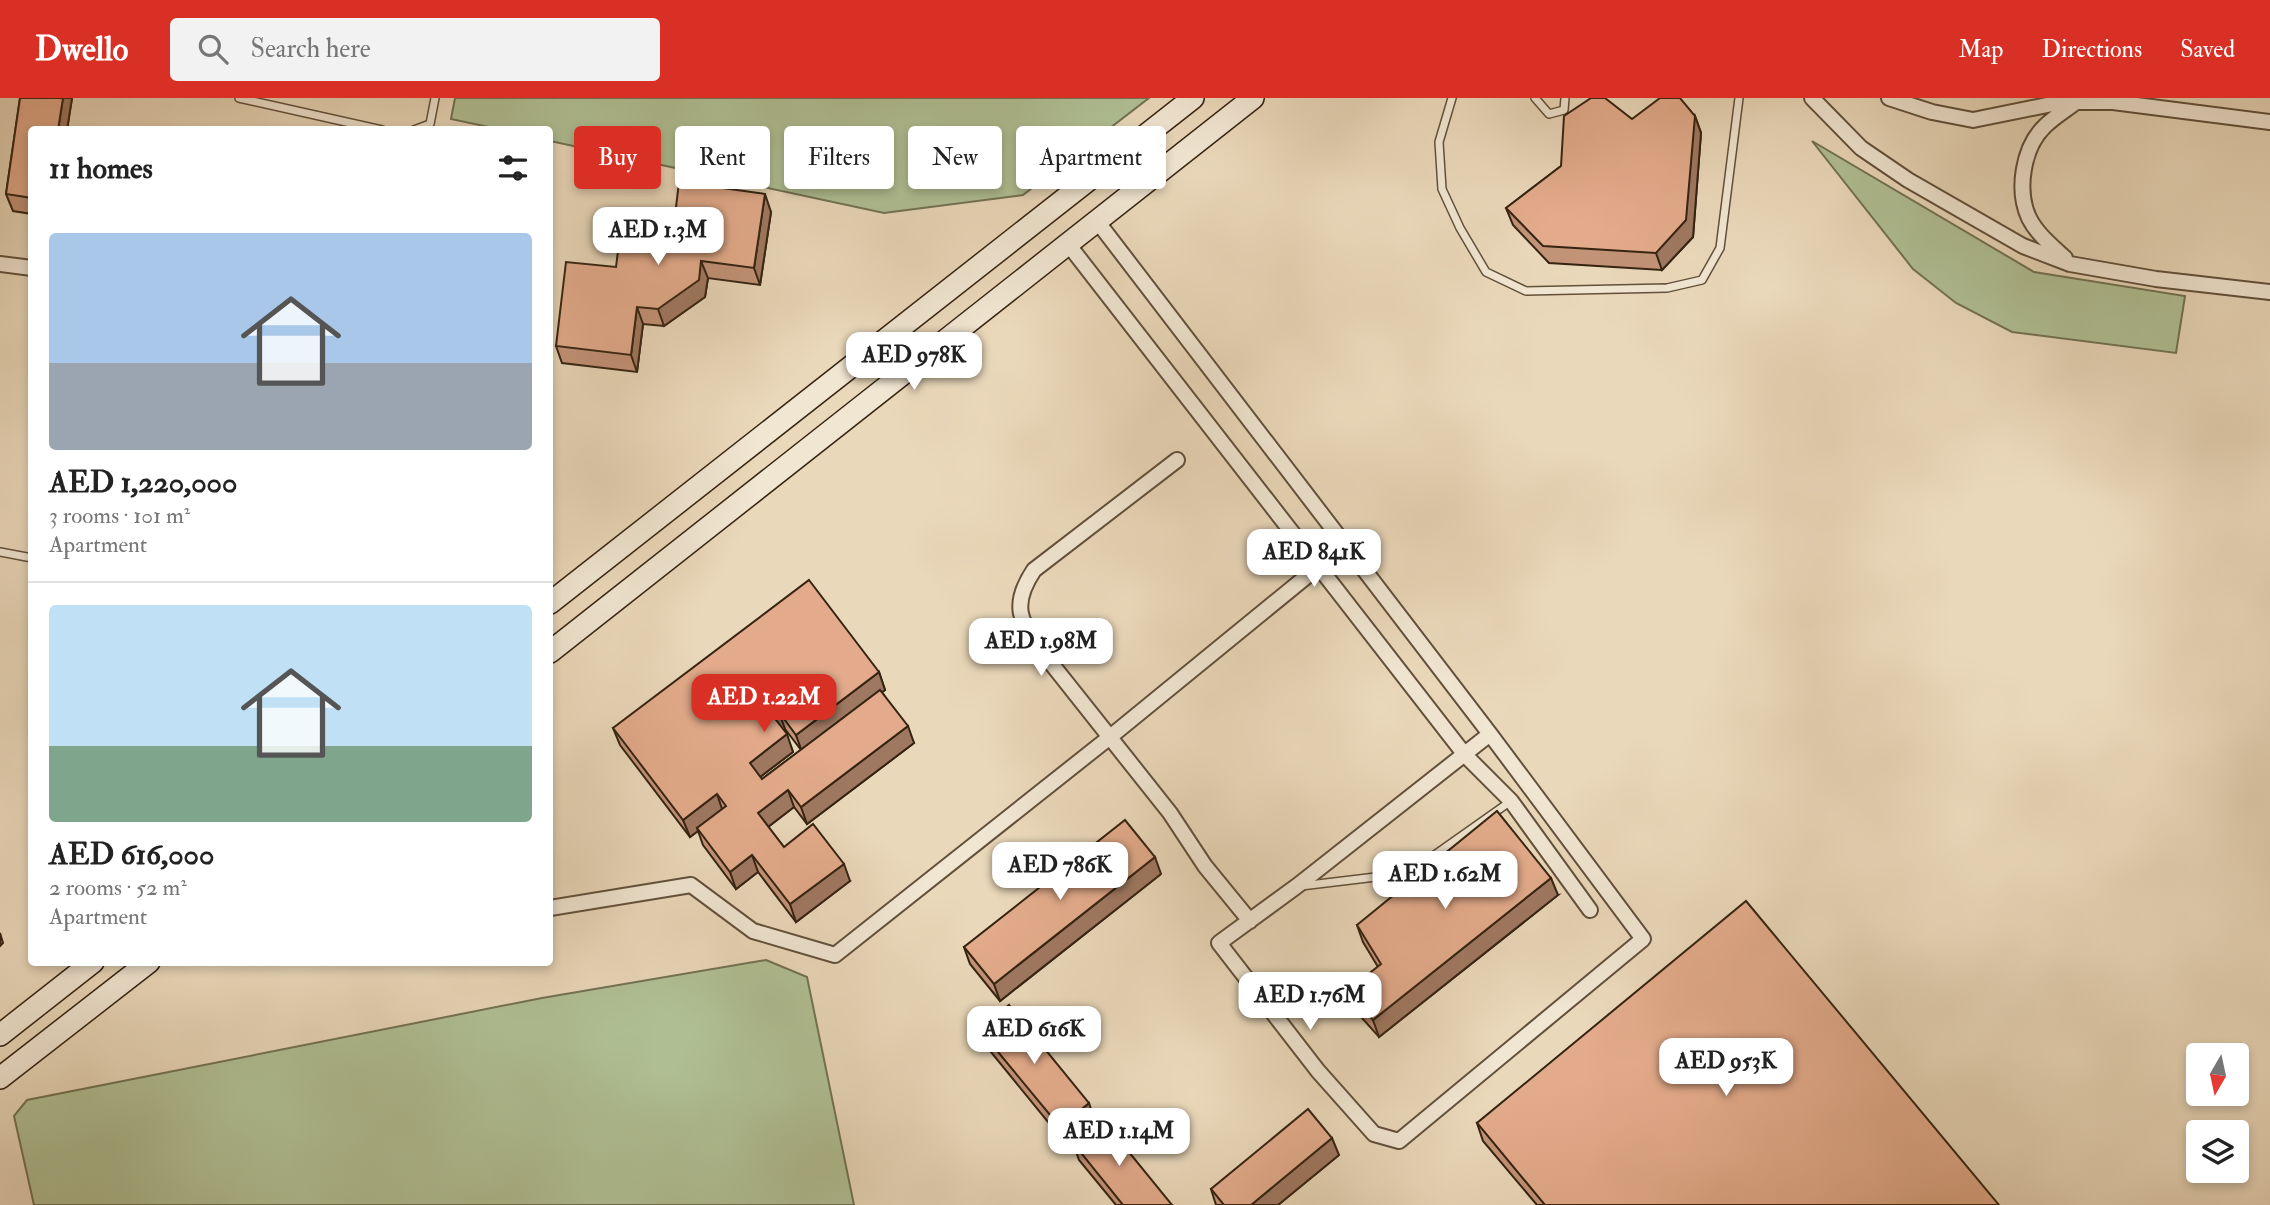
<!DOCTYPE html>
<html lang="en">
<head>
<meta charset="utf-8">
<style>
  body { margin:0; font-family:"IM FELL Double Pica",serif; background:#f2f2f2; color:#222; height:100vh; display:flex; flex-direction:column; font-size:26px; white-space:nowrap }
  * { box-sizing:border-box; margin:0 }
  p { font-size:23px; color:#767676 }
  .icon { flex:none; width:38px; height:38px; fill:none; stroke:currentColor; stroke-width:2; stroke-linecap:round; stroke-linejoin:round }
  .map { position:relative; flex:1; overflow:hidden }
  .details { position:absolute; left:28px; top:28px; width:525px; height:840px; display:flex; flex-direction:column; background:#fff; border-radius:7px; box-shadow:0 4px 10px #0003 }
  .details>* { flex:none }
  .banner { position:absolute; left:574px; top:28px; width:665px; height:63px; display:flex; gap:14px }
  .needle { width:46px; rotate:189deg }
  .buttons { position:absolute; left:2186px; top:945px; display:grid; gap:14px }
  .buttons a { display:grid; place-items:center; width:63px; height:63px; border-radius:7px; background:#fff; box-shadow:0 4px 10px #0003; font-size:35px }
  .price { position:absolute; translate:-50% -60px; padding:0 16px; border-radius:14px; background:#fff; color:#222; font-size:23px; line-height:46px; filter:drop-shadow(0 2px 4px #0008) }
  .price::after { content:''; position:absolute; left:50%; top:42px; width:21px; height:16px; margin-left:-10px; background:inherit; clip-path:polygon(0 0,100% 0,50% 100%) }
  .price.current { background:#d93025; color:#fff }
  ul { padding:0; list-style:none }
  li { display:grid; align-content:center; gap:14px; height:371px; padding:0 21px }
  li+li { border-top:2px solid #e0e0e0 }
  li span { display:grid; place-items:center; height:217px; border-radius:7px; color:#555 }
  li>.icon { margin-inline-start:auto }
  span .icon { width:126px; height:126px; fill:#fffc; stroke-width:1 }
  li b { font-size:30px }
  h2 { display:flex; justify-content:space-between; align-items:center; height:84px; padding:0 21px; font-size:30px }
  .tag { padding:0 24px; border-radius:7px; background:#fff; box-shadow:0 4px 10px #0003; font-size:24px; line-height:63px }
  .tag.current { background:#d93025; color:#fff }
  header { display:flex; align-items:center; gap:42px; box-sizing:border-box; height:98px; padding:0 35px; background:#d93025; color:#fff }
  header strong { font-size:33px }
  nav { display:flex; gap:38px; margin-inline-start:auto; font-size:24px }
  .search { width:490px; height:63px; background:#f2f2f2; display:flex; align-items:center; gap:18px; box-sizing:border-box; padding:0 24px; border-radius:7px; color:#767676; font-size:26px }
  .map>svg:first-child { display:block }
  .green { fill:#b0c095; stroke:#727253; stroke-width:2 }
  .lines { fill:none; stroke-linecap:round; stroke-linejoin:round }
  .service-casing { stroke:#62503b; stroke-width:10 }
  .minor-casing { stroke:#62503b; stroke-width:18 }
  .secondary-casing { stroke:#352311; stroke-width:24 }
  .service { stroke:#f1e6d2; stroke-width:7 }
  .minor { stroke:#f1e6d2; stroke-width:14 }
  .secondary { stroke:#f1e6d2; stroke-width:21 }
  .wall { fill:#c39378; stroke:#352311; stroke-width:2; fill-rule:evenodd }
  .shaded-wall { fill:#9f7861; stroke:#352311; stroke-width:2 }
  .building { fill:#e3ab8b; stroke:#352311; stroke-width:2 }
</style>
</head>
<body>
<header>
<strong>Dwello</strong>
<div class="search"><svg class="icon" aria-label="search" viewBox="0 0 24 24"><circle cx="10" cy="10" r="6"/><path d="M15 15l6 6"/></svg>Search here</div>
<nav><a>Map</a><a>Directions</a><a>Saved</a></nav>
</header>
<div class="map">
<svg width="2270" height="1107" viewBox="0 0 2270 1107">
  <rect width="100%" height="100%" fill="#ead8ba"/>
  <filter id="stains"><feTurbulence type="fractalNoise" baseFrequency=".00286" numOctaves="4"/><feColorMatrix values="0 0 0 0 .2 0 0 0 0 .09 0 0 0 0 .02 0 0 0 .5 -.17"/></filter>
  <radialGradient id="worn" r=".72"><stop offset=".6" stop-color="#630" stop-opacity="0"/><stop offset="1" stop-color="#630" stop-opacity=".3"/></radialGradient>
  <path class="green" d="M455,0H1149L1023,97L884,115L550,43V32L498,31L451,21Z
    M1812,43L2034,174L2185,198L2176,255L2012,234L1956,205L1913,171Z
    M766,862L807,879L854,1107H34L14,1018L27,1002L542,900Z"/>
  <g class="lines">
    <g class="service-casing">
      <path id="service" d="M239,0L382,32
        M1452,0L1439,44L1442,91L1460,130L1486,174L1526,193L1667,190L1702,182L1720,150L1739,0
        M1535,0L1549,16L1564,12L1565,0
        M414,32L430,26L435,0
        M0,454L32,460
        M1301,788L1409,775L1511,703"/>
    </g>
    <g class="minor-casing">
      <path id="minor" d="M1812,0L1861,50L1908,82L2023,148L2070,166L2156,181L2270,194
        M1889,0L1932,14L1973,22L2062,4H2113L2270,24
        M1097,123L1490,636L1643,841L1399,1043L1374,1036L1318,973L1219,845L1297,788L1490,636
        M1068,146L1465,657L1511,703L1590,812
        M2065,160C2052,148 2037,136 2029,120C2016,92 2023,49 2045,28C2054,19 2066,12 2076,4
        M0,166L32,170
        M1177,362L1034,472C1010,508 1020,523 1043,555L1170,715L1205,768L1250,823
        M550,810L691,787L753,833L835,857L1110,639L1345,447"/>
    </g>
    <g class="secondary-casing">
      <path id="secondary" d="M550,505L1193,0
        M550,554L1253,0
        M0,937L93,864
        M0,980L149,864"/>
    </g>
    <use href="#service" class="service"/>
    <use href="#minor" class="minor"/>
    <use href="#secondary" class="secondary"/>
  </g>
  <path class="wall" d="M20,0H72L67,32H32V116L13,113L6,96Z
    M1695,18L1701,35L1693,139L1662,172L1549,165L1513,127L1506,110L1561,68L1632,21Z
    M771,114L760,187L708,180L705,199L664,228L643,226L637,274L562,265L556,248L616,169L674,126Z
    M879,574L885,592L882,594L914,645L807,726L794,709L768,729L784,749L850,783L796,824L758,774L736,791L703,747L698,733L690,739L620,647L613,630ZM785,631L801,652L762,681L760,679L793,654L784,632Z
    M1161,776L1000,903L970,866L964,849Z
    M1558,797L1379,939L1353,910L1347,893L1378,869L1363,844L1357,827Z
    M979,931L1095,1023L1066,1046L986,948Z
    M1477,1025L1999,1107H1537L1483,1043Z
    M1073,1045L1172,1107H1116L1079,1062Z
    M1339,1057L1278,1107H1216L1211,1091Z"/>
  <path class="shaded-wall" d="M63,0H72L67,32H58Z
    M1695,18L1701,35L1693,139L1662,172L1656,155Z
    M765,96L771,114L760,187L754,170Z
    M701,163L708,180L705,199L664,228L658,211Z
    M637,209L643,226L637,274L631,257Z
    M879,574L885,592L802,654L796,637Z
    M779,614L785,631L780,635L773,618Z
    M908,628L914,645L807,726L801,709Z
    M787,636L793,654L756,682L750,665Z
    M788,692L794,709L764,732L758,715Z
    M717,696L723,714L697,730L698,733L690,739L683,722Z
    M752,757L758,774L736,791L730,774Z
    M1155,759L1161,776L1000,903L994,886Z
    M844,766L850,783L796,824L790,806Z
    M1551,780L1558,797L1379,939L1373,922Z
    M0,835L3,845L0,848Z
    M1089,1005L1095,1023L1066,1046L1060,1029Z
    M1332,1040L1339,1057L1278,1107H1251Z"/>
  <path class="building" d="M20,0H63L58,32H32V100L6,96Z
    M1591,0H1605L1632,21L1660,0H1680L1695,18L1686,122L1656,155L1543,148L1506,110L1561,68L1564,18Z
    M679,84L765,96L754,170L701,163L699,182L658,211L637,209L631,257L556,248L566,164L616,169L618,153L655,123L674,126Z
    M809,482L879,574L796,637L779,614L773,618L787,636L750,665L762,681L880,592L908,628L801,709L788,692L758,715L784,749L813,726L844,766L790,806L752,757L730,774L697,730L726,708L717,696L683,722L613,630Z
    M1497,713L1551,780L1373,922L1347,893L1381,866L1357,827Z
    M1125,722L1155,759L994,886L964,849Z
    M1746,803L1999,1107H1545L1477,1025Z
    M1009,907L1089,1005L1060,1029L979,931Z
    M1308,1011L1332,1040L1251,1107H1224L1211,1091Z
    M1102,1021L1172,1107H1123L1073,1045Z"/>
  <rect width="100%" height="100%" filter="url(#stains)"/>
  <rect width="100%" height="100%" fill="url(#worn)"/>
</svg>
<div class="buttons">
<a><svg class="needle" viewBox="-14 -14 28 28"><path d="M0-13l5 13h-10z" fill="#e53935"/><path d="M0 13l5-13h-10z" fill="#767676"/></svg></a>
<a><svg class="icon" aria-label="layers" viewBox="0 0 24 24"><path d="M12 4l9 5-9 5-9-5zM3 14l9 5 9-5"/></svg></a>
</div>
<b class="price" style="left:658px;top:169px">AED 1.3M</b>
<b class="price" style="left:914px;top:294px">AED 978K</b>
<b class="price" style="left:1314px;top:491px">AED 841K</b>
<b class="price" style="left:1041px;top:580px">AED 1.98M</b>
<b class="price current" style="left:764px;top:636px">AED 1.22M</b>
<b class="price" style="left:1060px;top:804px">AED 786K</b>
<b class="price" style="left:1445px;top:813px">AED 1.62M</b>
<b class="price" style="left:1310px;top:934px">AED 1.76M</b>
<b class="price" style="left:1034px;top:968px">AED 616K</b>
<b class="price" style="left:1726px;top:1000px">AED 953K</b>
<b class="price" style="left:1119px;top:1070px">AED 1.14M</b>
<div class="banner">
<a class="tag current">Buy</a>
<a class="tag">Rent</a>
<a class="tag">Filters</a>
<a class="tag">New</a>
<a class="tag">Apartment</a>
</div>
<section class="details">
<h2>11 homes<svg class="icon" aria-label="filters" viewBox="0 0 24 24"><path d="M4 7h16M4 17h16"/><circle cx="9" cy="7" r="2"/><circle cx="15" cy="17" r="2"/></svg></h2>
<ul>
<li><span style="background:linear-gradient(#a9c7e8 60%,#9aa5b1 0)"><svg class="icon" aria-label="home" viewBox="0 0 24 24"><path d="M3 11l9-7 9 7M6 9v11h12V9"/></svg></span><div><b>AED 1,220,000</b><p>3 rooms · 101 m²</p><p>Apartment</p></div></li>
<li><span style="background:linear-gradient(#bfe0f5 65%,#7fa58c 0)"><svg class="icon" aria-label="home" viewBox="0 0 24 24"><path d="M3 11l9-7 9 7M6 9v11h12V9"/></svg></span><div><b>AED 616,000</b><p>2 rooms · 52 m²</p><p>Apartment</p></div></li>
</ul>
</section>
</div>
</body>
</html>
